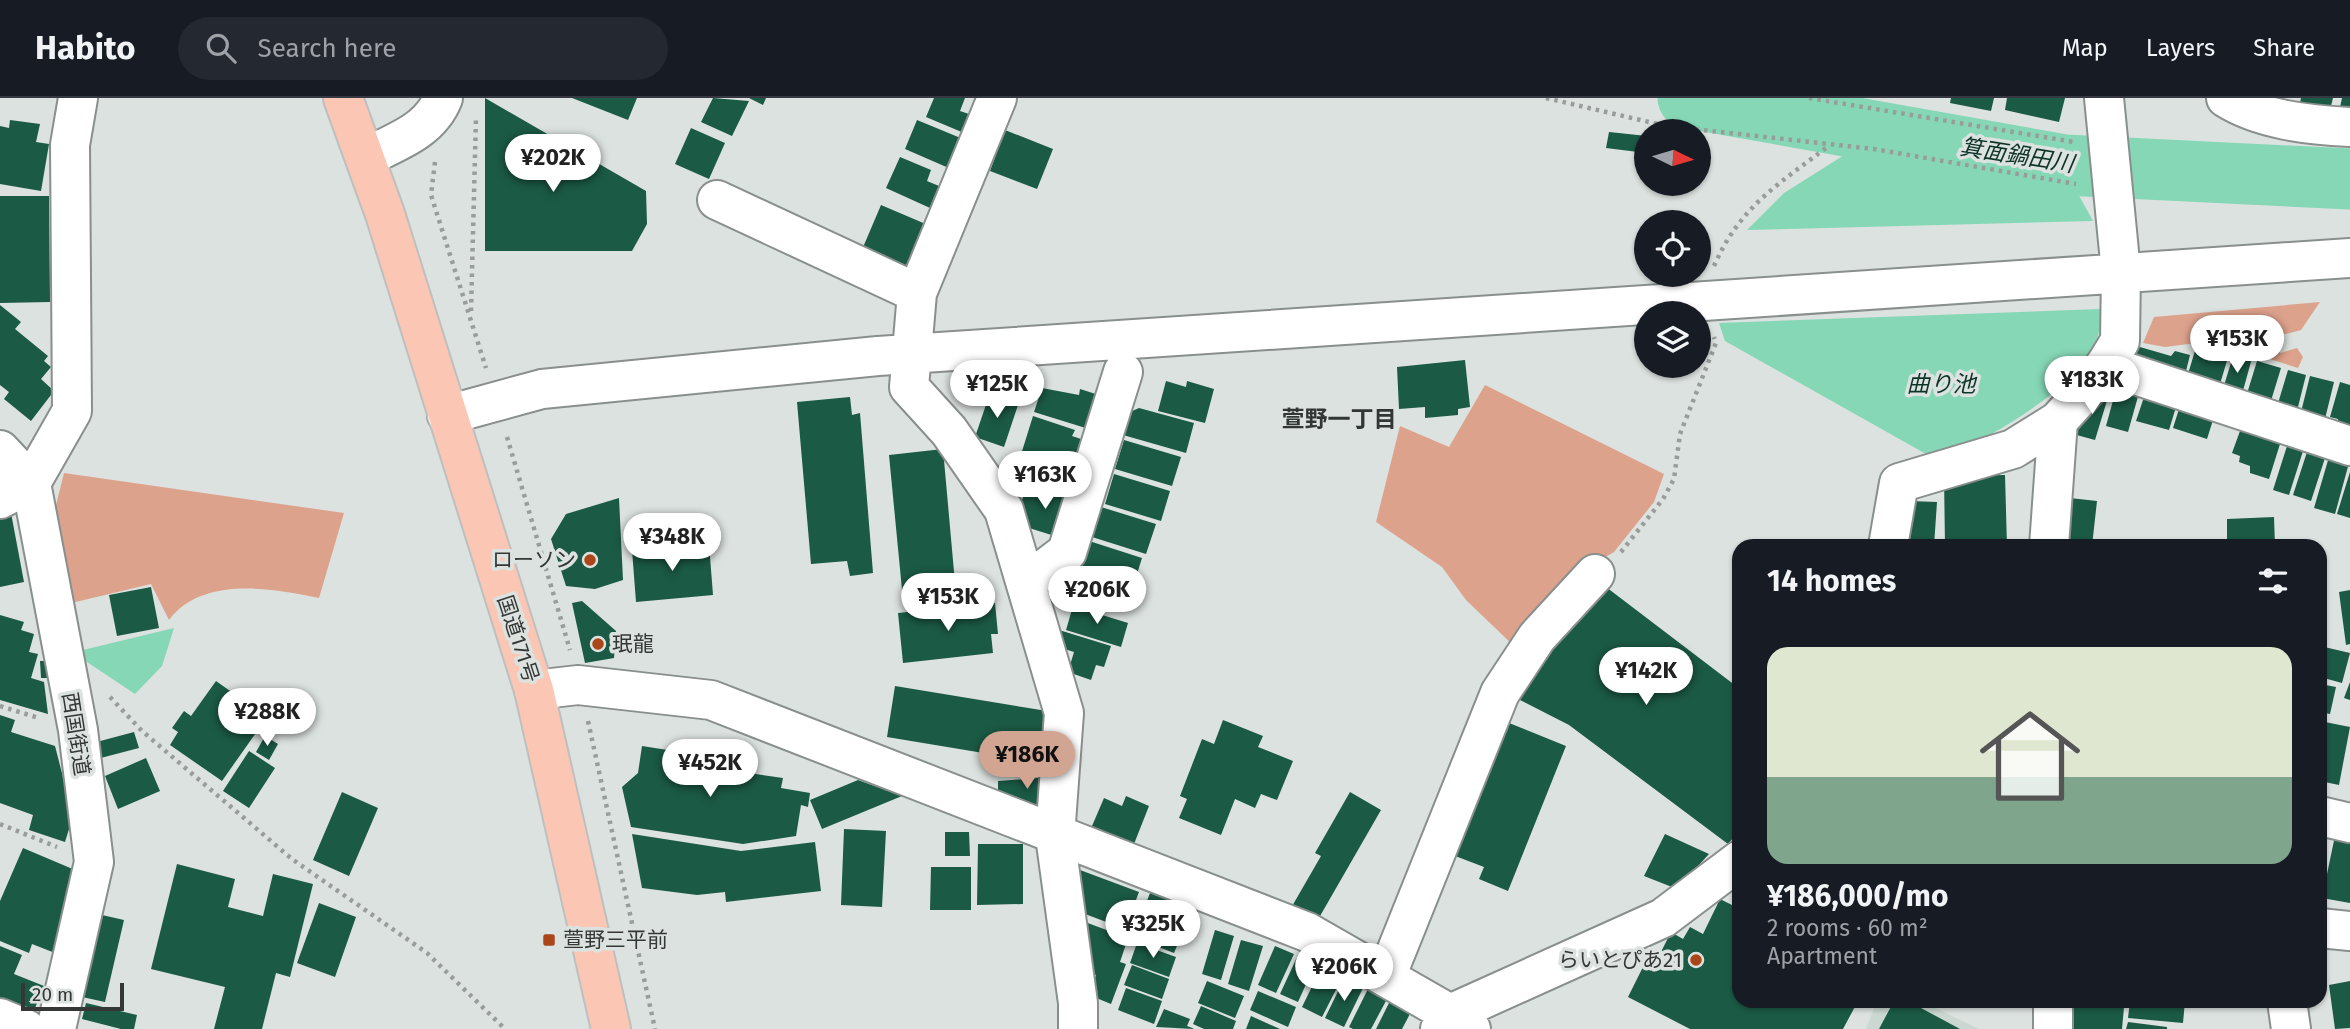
<!DOCTYPE html>
<html lang="en">
<head>
<meta charset="utf-8">
<style>
  body { margin:0; font-family:"Fira Sans","Noto Sans JP",sans-serif; background:#242831; color:#f1f3f6; height:100vh; display:flex; flex-direction:column; font-size:26px; white-space:nowrap }
  * { box-sizing:border-box; margin:0 }
  p { font-size:23px; color:#9ea1a6 }
  .icon { flex:none; width:38px; height:38px; fill:none; stroke:currentColor; stroke-width:2; stroke-linecap:round; stroke-linejoin:round }
  .map { position:relative; flex:1; overflow:hidden }
  .side { position:absolute; left:1732px; top:441px; width:595px; height:469px; display:flex; flex-direction:column; background:#171b24; border-radius:21px; box-shadow:0 2px 5px #0004 }
  .side>* { flex:none }
  .needle { width:46px; rotate:95deg }
  .controls { position:absolute; left:1634px; top:21px; display:grid; gap:14px }
  .controls a { display:grid; place-items:center; width:77px; height:77px; border-radius:50%; background:#171b24; box-shadow:0 2px 5px #0004; font-size:35px }
  .scale { position:absolute; left:21px; bottom:18px; width:103px; box-sizing:border-box; padding-left:7px; border:4px solid #353736; border-top:0; font-size:19px; line-height:24px; white-space:nowrap; color:#353736; -webkit-text-stroke:5px #dce2df; paint-order:stroke }
  .price { position:absolute; translate:-50% -60px; padding:0 16px; border-radius:24px; background:#fff; color:#222; font-size:23px; line-height:46px; filter:drop-shadow(0 2px 4px #0008) }
  .price::after { content:''; position:absolute; left:50%; top:42px; width:21px; height:16px; margin-left:-10px; background:inherit; clip-path:polygon(0 0,100% 0,50% 100%) }
  .price.current { background:#d2a593; color:#111 }
  ul { padding:0; list-style:none }
  li { display:grid; align-content:center; gap:14px; height:371px; padding:0 35px }
  li+li { border-top:2px solid #363941 }
  li span { display:grid; place-items:center; height:217px; border-radius:21px; color:#555 }
  li>.icon { margin-inline-start:auto }
  span .icon { width:126px; height:126px; fill:#fffc; stroke-width:1 }
  li b { font-size:30px }
  h2 { display:flex; justify-content:space-between; align-items:center; height:84px; padding:0 35px; font-size:30px }
  header { display:flex; align-items:center; gap:42px; box-sizing:border-box; height:98px; padding:0 35px; background:#171b24; border-bottom:2px solid #363941 }
  header strong { font-size:33px }
  nav { display:flex; gap:38px; margin-inline-start:auto; font-size:24px }
  .search { width:490px; height:63px; background:#242831; display:flex; align-items:center; gap:18px; box-sizing:border-box; padding:0 24px; border-radius:38px; color:#9ea1a6; font-size:26px }
  .map>svg:first-child { display:block }
  .built { fill:#cad8d1 }
  .green { fill:#dda28c }
  .water { fill:#86d7b6 }
  .lines { fill:none; stroke-linecap:round; stroke-linejoin:round }
  .river { stroke:#86d7b6; stroke-width:61 }
  .building { fill:#1b5a45 }
  .minor-casing { stroke:#898f8c; stroke-width:42 }
  .highway-casing { stroke:#bebfbf; stroke-width:42 }
  .path { stroke:#989c9a; stroke-width:4.5; stroke-dasharray:3.5 5; stroke-linecap:butt }
  .minor { stroke:#fff; stroke-width:38 }
  .highway { stroke:#fbc7b4; stroke-width:38 }
  .poi-dot { fill:#ab461b; stroke:#dce2df; stroke-width:2.5 }
  .labels { text-anchor:middle; stroke-width:7; stroke-linejoin:round; paint-order:stroke }
  .poi-label { font-size:21px; fill:#353736; stroke:#dce2df; text-anchor:end }
  .street-label { font-size:21px; fill:#353736; stroke:#dce2df }
  .water-label { font-size:23px; font-style:italic; fill:#0e3427; stroke:#dce2df }
  .neighbourhood-label { font-size:23px; font-weight:bold; fill:#323735; stroke:#dce2df }
</style>
</head>
<body>
<header>
<strong>Habito</strong>
<div class="search"><svg class="icon" aria-label="search" viewBox="0 0 24 24"><circle cx="10" cy="10" r="6"/><path d="M15 15l6 6"/></svg>Search here</div>
<nav><a>Map</a><a>Layers</a><a>Share</a></nav>
</header>
<div class="map">
<svg width="2350" height="931" viewBox="0 0 2350 931">
  <rect width="100%" height="100%" fill="#dce2df"/>
  <path class="built" d="M1877,903H1921L1979,931H1866Z"/>
  <path class="green" d="M2320,204L2301,232L2274,239L2280,255L2297,250L2303,259L2298,270L2212,243L2165,249L2143,245L2154,219Z
    M1485,287L1664,376L1654,404L1614,454L1585,471L1516,550L1466,502L1442,469L1376,424L1400,328L1449,349Z
    M64,375L344,415L319,500C272,490 202,478 169,522L151,486L63,507L54,415Z"/>
  <path class="water" d="M1849,54L2077,94L2093,123L1747,132L1784,95Z
    M2100,211C2100,218 2101,227 2099,234C2089,276 2028,315 1993,335L1995,343L1943,357L1926,356L1725,243L1719,225Z
    M174,530L162,568L135,596L78,558L83,552Z"/>
  <g class="lines">
    <path class="river" d="M1688,0L2065,67L2350,81"/>
  </g>
  <path class="building" d="M485,0L646,93L647,126L632,153H485Z
    M572,0H637L628,22Z
    M713,0L749,3L732,38L701,24Z
    M749,0H766L763,7Z
    M934,0H965L960,13L972,17L964,35L926,19Z
    M1951,0H1994L1991,13L1950,5Z
    M2007,0H2065L2059,24L2005,12Z
    M2301,0H2333L2329,16L2299,9Z
    M2342,0H2350V16L2339,14Z
    M10,22L40,26L36,44L49,46L41,93L0,86V28L9,30Z
    M917,22L963,41L951,71L905,51Z
    M691,30L725,45L709,81L675,66Z
    M1005,32L1053,51L1037,91L990,73Z
    M1609,34L1647,38L1646,55L1606,50Z
    M900,59L931,72L927,83L939,88L930,110L886,90Z
    M0,98H49L50,204L0,205Z
    M881,107L928,127L908,174L861,154Z
    M0,207L21,224L15,231L48,258L44,263L51,269L41,281L54,293L31,323L4,301L9,294L0,287Z
    M2197,246L2229,256L2220,286L2188,276Z
    M2133,247L2171,258L2175,253L2190,257L2184,281L2128,265Z
    M2234,255L2252,260L2241,300L2222,294Z
    M1465,262L1470,309L1458,311V317L1425,320V309L1399,311L1397,269Z
    M2257,263L2281,270L2270,306L2246,299Z
    M2288,272L2306,277L2296,317L2276,312Z
    M2310,278L2334,284L2324,325L2300,318Z
    M1166,283L1186,289L1187,283L1214,291L1205,325L1158,313Z
    M2340,284L2350,287V330L2337,326L2338,321L2330,319Z
    M2117,288L2139,295L2128,334L2106,328Z
    M1042,290L1079,297L1080,291L1102,298L1092,332L1034,314Z
    M2096,292L2109,296L2095,342L2073,336Z
    M990,295L1019,304L1004,349L975,339Z
    M850,299L852,317L860,315L873,475L850,478L847,463L811,466L797,304Z
    M2144,299L2176,309L2169,332L2136,323Z
    M1139,310L1194,325L1186,355L1123,337L1130,314Z
    M2179,311L2213,322L2207,341L2173,330Z
    M1033,318L1075,332L1072,338L1084,342L1066,396L1014,379Z
    M2240,333L2280,346L2269,381L2250,375V368L2239,364L2240,358L2232,355Z
    M1124,342L1181,359L1172,388L1115,371Z
    M2287,348L2303,353L2289,397L2273,392Z
    M943,351L956,496L903,502L889,357Z
    M2307,354L2325,360L2311,403L2293,397Z
    M2329,359L2349,365L2335,416L2314,410Z
    M2350,374V420L2337,416Z
    M1114,376L1170,393L1161,423L1105,406Z
    M2005,377L2007,448H1945L1944,378Z
    M1027,387L1073,401L1061,440L1026,429L1019,411Z
    M2061,399L2097,403L2092,448L2056,444Z
    M619,400L623,482L595,491L566,488L551,441L566,416Z
    M1909,403L1937,404L1934,448H1895Z
    M1101,409L1156,426L1146,456L1092,439Z
    M11,415L24,484L0,489V417Z
    M2274,419L2275,448H2227V421Z
    M1086,442L1142,460L1132,492L1077,475Z
    M709,446L713,497L636,504L632,452Z
    M151,489L159,530L117,538L109,497Z
    M1606,489L1740,591V732L1728,746L1569,627L1516,600L1555,529Z
    M2350,492V546L2346,547L2339,494Z
    M582,503L616,533L614,560L585,565L572,505Z
    M995,505L998,536H991L993,555L903,565L898,515Z
    M1073,508L1128,525L1121,549L1066,532Z
    M0,517L24,524L21,532L34,536L29,554L38,556L31,580L44,584L48,616L0,602Z
    M1059,532L1111,548L1104,569L1096,567L1091,582L1068,574L1074,554L1055,548Z
    M2320,548L2350,555L2342,585L2320,579Z
    M40,563H49V580H41Z
    M216,583L267,619L222,683L170,647L178,634L172,630L184,613L191,618Z
    M2350,584V602L2344,600Z
    M2320,586L2336,589L2330,616L2320,614Z
    M895,588L1047,613L1044,665L887,639Z
    M0,617L15,622L11,634L55,648L73,718L65,744L29,732L33,717L0,705Z
    M1223,622L1263,638L1258,649L1293,663L1277,702L1261,696L1255,710L1235,701L1221,737L1179,720L1187,701L1180,698L1202,641L1214,646Z
    M1504,623L1566,648L1508,793L1479,781L1484,769L1450,756Z
    M2320,623L2350,629L2339,687L2320,683Z
    M134,634L139,650L93,662L89,646Z
    M265,638L278,646L269,662L256,654Z
    M642,648L751,665L749,675L783,680L781,690L810,695L808,709L801,707L796,738L743,746L631,729L622,689L638,675Z
    M249,653L275,670L249,710L223,693Z
    M146,660L160,693L118,711L105,678Z
    M1051,679L1048,712L998,698V683Z
    M858,682L902,698L822,731L810,702Z
    M342,694L378,710L349,778L313,762Z
    M1350,694L1381,712L1316,825L1291,810L1321,758L1315,755Z
    M1126,698L1149,708L1134,746L1092,728L1104,700L1122,708Z
    M844,731L886,733L882,809L841,807Z
    M2336,733L2350,736V805L2322,800Z
    M945,734H969L970,758H945Z
    M632,736L741,753L815,744L821,793L726,804L725,794L697,797L642,790Z
    M1665,736L1709,756L1677,791L1644,778Z
    M978,746H1023V806L977,807Z
    M23,750L75,772L55,855L32,846L29,855L0,843V803Z
    M2320,755L2326,757L2321,775H2320Z
    M177,766L235,781L228,809L263,818L273,776L313,786L290,879L276,875L262,931H214L225,889L151,871Z
    M931,769H971V812H930Z
    M1080,772L1139,794L1125,831L1077,813L1070,796Z
    M1150,795L1191,811L1183,832L1142,816Z
    M1720,801L1740,811V903H1858L1843,931H1690L1628,899L1644,867L1660,856L1671,834L1683,841L1690,829L1703,836Z
    M319,805L356,819L335,879L297,865Z
    M102,817L124,822L105,904L82,899Z
    M1141,820L1182,836L1174,855L1133,839Z
    M1085,824L1128,840L1120,864L1126,866L1111,906L1089,897L1096,877L1083,872L1091,852L1077,847Z
    M1215,832L1234,838L1221,882L1202,876Z
    M1241,842L1263,848L1249,893L1228,886Z
    M1137,845L1176,859L1169,879L1130,865Z
    M0,848L22,857L14,876L44,888L33,915L0,902Z
    M1275,848L1294,856L1276,895L1258,887Z
    M1298,857L1315,866L1298,904L1280,896Z
    M1132,867L1169,881L1162,901L1124,887Z
    M1321,870L1342,880L1322,919L1302,909Z
    M1344,881L1363,890L1344,929L1325,920Z
    M1207,883L1244,898L1235,920L1198,905Z
    M2350,883V930L2335,931L2329,887Z
    M1126,890L1162,903L1154,926L1118,912Z
    M1368,891L1387,901L1371,931H1353L1349,929Z
    M1258,893L1296,909L1288,929L1250,912Z
    M1391,901L1412,912L1402,931H1376Z
    M1894,903H1908L1960,931H1879Z
    M2130,903H2185L2183,925L2128,920Z
    M86,905L137,917L134,931H121L82,921Z
    M2068,906L2124,909L2122,931H2067Z
    M1201,908L1236,923L1233,931H1204L1193,926Z
    M1164,911L1190,921L1187,928L1195,931L1156,929Z
    M1251,918L1280,931H1246Z
    M2128,924L2167,929V931H2126Z"/>
  <g class="lines">
    <g class="minor-casing">
      <path id="minor" d="M997,0L917,195L909,289L949,333L1004,412L1064,615L1055,738L1078,905V931
        M2226,0C2261,22 2309,27 2350,29
        M366,59C396,44 430,33 443,0
        M717,102L917,195
        M2105,267L2350,348
        M447,317L542,291L878,258L2350,160
        M0,352L31,385L78,632L94,764L56,931
        M0,401L31,385L72,313L70,47L78,0
        M1888,448L1899,385L2013,351L2058,323
        M2049,448L2058,323L2098,279L2120,243L2121,174L2104,0
        M1026,485L1067,454L1123,274
        M534,592L578,587L711,602L1307,834L1450,916L1471,931
        M2320,718L2350,725
        M2320,830L2350,833
        M1386,879L1500,595L1537,539L1595,476
        M2053,903V931
        M2287,903L2291,931
        M0,920L26,931
        M1440,931L1450,916L1663,820L1740,762"/>
    </g>
    <g class="highway-casing">
      <path id="highway" d="M343,0L385,116L534,592L611,931"/>
    </g>
    <path class="path" d="M1546,0L1666,28L1874,51L2076,86
      M1809,0L2074,44
      M435,64L431,97L486,270
      M1714,168C1740,108 1780,85 1830,47
      M471,213L476,19
      M507,339L570,552
      M1621,454L1663,401L1674,381L1680,336L1716,245L1714,239
      M110,599L142,633L292,761L427,855L505,931
      M0,608L39,620
      M588,623L655,931
      M0,726L57,749"/>
    <use href="#minor" class="minor"/>
    <use href="#highway" class="highway"/>
  </g>
  <g class="poi-dot">
    <circle cx="590" cy="462" r="7"/>
    <circle cx="598" cy="546" r="7"/>
    <rect x="542" y="835" width="14" height="14" rx="3.5"/>
    <circle cx="1696" cy="862" r="7"/>
  </g>
  <g class="labels">
    <g class="poi-label">
      <text x="576" y="469">ローソン</text>
      <text x="612" y="553" text-anchor="start">珉龍</text>
      <text x="563" y="849" text-anchor="start">萱野三平前</text>
      <text x="1682" y="869">らいとぴあ21</text>
    </g>
    <g class="street-label">
      <text transform="translate(518 541) rotate(72)" y="7">国道171号</text>
      <text transform="translate(76 636) rotate(81)" y="7">西国街道</text>
    </g>
    <g class="water-label">
      <text transform="translate(2017 57) rotate(9)" y="8">箕面鍋田川</text>
      <text x="1941" y="294">曲り池</text>
    </g>
    <g class="neighbourhood-label">
      <text x="1339" y="329">萱野一丁目</text>
    </g>
  </g>
</svg>
<div class="controls">
<a><svg class="needle" viewBox="-14 -14 28 28"><path d="M0-13l5 13h-10z" fill="#e53935"/><path d="M0 13l5-13h-10z" fill="#9ea1a6"/></svg></a>
<a><svg class="icon" aria-label="locate" viewBox="0 0 24 24"><circle cx="12" cy="12" r="6"/><path d="M12 2v4M12 18v4M2 12h4M18 12h4"/></svg></a>
<a><svg class="icon" aria-label="layers" viewBox="0 0 24 24"><path d="M12 4l9 5-9 5-9-5zM3 14l9 5 9-5"/></svg></a>
</div>
<div class="scale">20 m</div>
<b class="price" style="left:553px;top:96px">¥202K</b>
<b class="price" style="left:2237px;top:277px">¥153K</b>
<b class="price" style="left:2092px;top:318px">¥183K</b>
<b class="price" style="left:997px;top:322px">¥125K</b>
<b class="price" style="left:1045px;top:413px">¥163K</b>
<b class="price" style="left:672px;top:475px">¥348K</b>
<b class="price" style="left:1097px;top:528px">¥206K</b>
<b class="price" style="left:948px;top:535px">¥153K</b>
<b class="price" style="left:1646px;top:609px">¥142K</b>
<b class="price" style="left:267px;top:650px">¥288K</b>
<b class="price current" style="left:1027px;top:693px">¥186K</b>
<b class="price" style="left:710px;top:701px">¥452K</b>
<b class="price" style="left:1153px;top:862px">¥325K</b>
<b class="price" style="left:1344px;top:905px">¥206K</b>
<section class="side">
<h2>14 homes<svg class="icon" aria-label="filters" viewBox="0 0 24 24"><path d="M4 7h16M4 17h16"/><circle cx="9" cy="7" r="2"/><circle cx="15" cy="17" r="2"/></svg></h2>
<ul>
<li><span style="background:linear-gradient(#dfe7d0 60%,#7fa58c 0)"><svg class="icon" aria-label="home" viewBox="0 0 24 24"><path d="M3 11l9-7 9 7M6 9v11h12V9"/></svg></span><div><b>¥186,000/mo</b><p>2 rooms · 60 m²</p><p>Apartment</p></div></li>
</ul>
</section>
</div>
</body>
</html>
